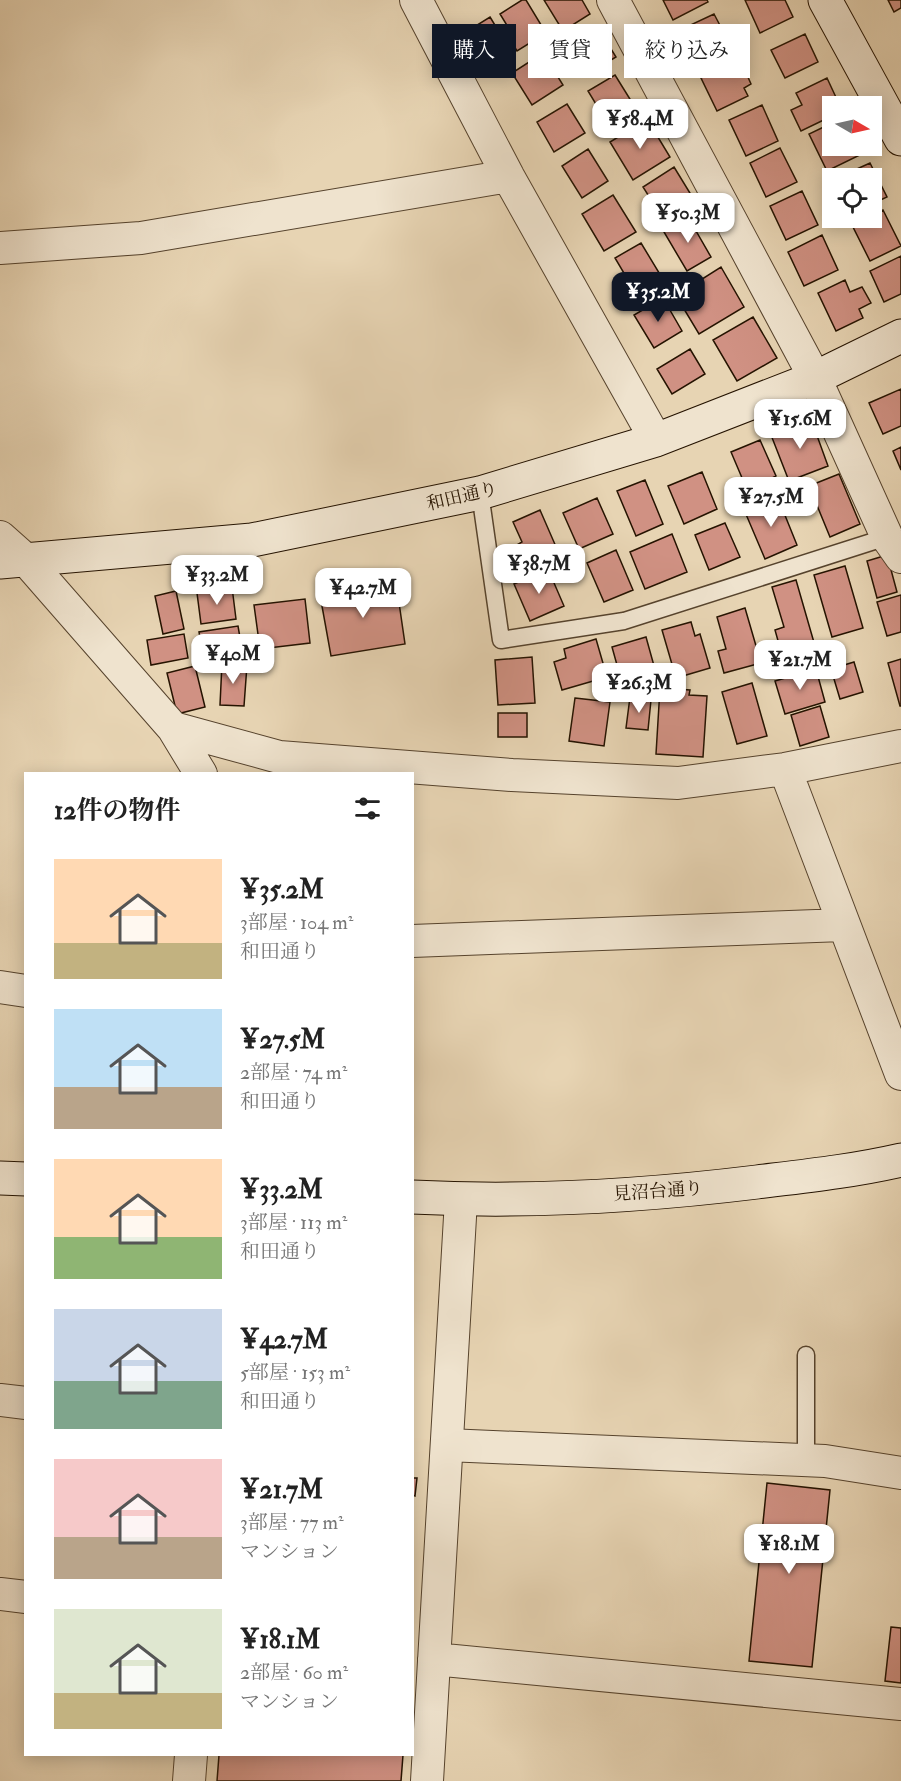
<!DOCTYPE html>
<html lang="ja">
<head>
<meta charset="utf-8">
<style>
  body { margin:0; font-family:"IM FELL Double Pica","Noto Serif JP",serif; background:#f2f2f2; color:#222; height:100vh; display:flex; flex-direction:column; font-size:22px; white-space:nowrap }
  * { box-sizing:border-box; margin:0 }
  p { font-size:20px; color:#767676 }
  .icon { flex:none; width:33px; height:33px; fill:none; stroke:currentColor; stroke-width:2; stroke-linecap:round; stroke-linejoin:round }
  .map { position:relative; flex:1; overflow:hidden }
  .sheet { position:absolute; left:24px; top:772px; width:390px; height:984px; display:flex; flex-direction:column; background:#fff; border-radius:0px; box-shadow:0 3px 15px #0003 }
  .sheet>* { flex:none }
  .hud { position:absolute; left:432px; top:24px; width:378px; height:54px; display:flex; gap:12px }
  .needle { width:39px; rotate:99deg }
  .buttons { position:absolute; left:822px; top:96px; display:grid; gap:12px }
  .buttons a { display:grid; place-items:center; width:60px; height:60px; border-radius:0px; background:#fff; box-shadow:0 3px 15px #0003; font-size:30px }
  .price { position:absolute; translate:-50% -51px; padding:0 14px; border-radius:12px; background:#fff; color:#222; font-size:20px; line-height:39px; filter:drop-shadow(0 2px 3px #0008) }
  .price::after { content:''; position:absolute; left:50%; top:36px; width:18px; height:14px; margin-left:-9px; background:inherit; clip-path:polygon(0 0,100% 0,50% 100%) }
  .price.selected { background:#111827; color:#fff }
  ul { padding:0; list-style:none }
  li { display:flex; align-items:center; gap:18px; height:150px; padding:0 30px }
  li span { display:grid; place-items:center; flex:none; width:168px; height:120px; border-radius:0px; color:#555 }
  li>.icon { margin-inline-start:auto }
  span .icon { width:72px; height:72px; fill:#fffc; stroke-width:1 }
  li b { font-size:26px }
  h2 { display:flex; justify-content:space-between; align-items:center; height:72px; padding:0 30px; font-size:26px }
  .pill { padding:0 21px; border-radius:0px; background:#fff; box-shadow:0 3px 15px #0003; font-size:21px; line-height:54px }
  .pill.selected { background:#111827; color:#fff }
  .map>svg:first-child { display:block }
  .building { fill:#d09183; stroke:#251300; stroke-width:1.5 }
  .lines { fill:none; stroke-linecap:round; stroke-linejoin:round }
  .lane-casing { stroke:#56432d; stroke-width:19 }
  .street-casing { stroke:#56432d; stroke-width:34 }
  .secondary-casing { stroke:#251300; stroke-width:35 }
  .lane { stroke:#efe3ce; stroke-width:16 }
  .street { stroke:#efe3ce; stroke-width:32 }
  .secondary { stroke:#efe3ce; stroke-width:33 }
  .labels { text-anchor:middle; stroke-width:4.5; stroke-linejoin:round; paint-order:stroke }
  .street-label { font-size:18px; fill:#251300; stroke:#efe3ce }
</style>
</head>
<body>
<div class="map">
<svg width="901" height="1781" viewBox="0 0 901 1781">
  <rect width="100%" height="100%" fill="#e7d4b3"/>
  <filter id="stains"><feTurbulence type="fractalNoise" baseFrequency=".00333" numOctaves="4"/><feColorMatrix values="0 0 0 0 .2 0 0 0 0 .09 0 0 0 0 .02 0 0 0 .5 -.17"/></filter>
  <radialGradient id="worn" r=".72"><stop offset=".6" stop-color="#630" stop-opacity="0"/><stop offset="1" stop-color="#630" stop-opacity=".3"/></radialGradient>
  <path class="building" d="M522,0H526L546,33L517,51L504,29L508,27L500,14Z
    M544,0H582L590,14L563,31Z
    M663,0H707L708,2L673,20Z
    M745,0H785L793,17L760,33Z
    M888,0H901V8L894,12Z
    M714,14L724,33L719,35L728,55L703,67L684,28Z
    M490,17L501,35L485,44L474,27Z
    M584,26L596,45L605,39L616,57L583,77L561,41Z
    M805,34L818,62L785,78L771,50Z
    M543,53L563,85L532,105L512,73Z
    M732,63L736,70L743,66L751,84L744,88L748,96L717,111L701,78Z
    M615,75L638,112L611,129L588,91Z
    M827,78L840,106H832V116L801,131L791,110L802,105L796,93Z
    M567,104L585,133L554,152L537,122Z
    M762,105L778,141L746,156L729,120Z
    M647,119L670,157L633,180L610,142Z
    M832,123V146H860L864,153L827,171L809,134Z
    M780,148L797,182L766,197L750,163Z
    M588,149L608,181L582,198L562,166Z
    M870,163L887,197L872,204V178H837Z
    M674,167L693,198L662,217L643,187Z
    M802,191L818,225L786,240L770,206Z
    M613,195L636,232L604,251L582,214Z
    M883,210L901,246L870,261L852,225L867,218H872V215Z
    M688,217L711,257L687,271L664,232Z
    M822,235L838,270L804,286L788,252Z
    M641,243L664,281L638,297L615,258Z
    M901,256V294L884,302L870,271Z
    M721,267L744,307L699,334L684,309L699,301L691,286Z
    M845,280L850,292L862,287L871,303L859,309L863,318L836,331L818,293Z
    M663,298L682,331L654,348L634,315Z
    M753,317L777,358L737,381L713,340Z
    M690,349L705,374L672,394L657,369Z
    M901,389V426L883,434L869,403Z
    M811,419L828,466L789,481L771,435Z
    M760,440L776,476L768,480L772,490L751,499L731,452Z
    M901,447V470L893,451Z
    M702,472L717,509L684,524L668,486Z
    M839,474L860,524L830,537L809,486Z
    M645,480L663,524L636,536L617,491Z
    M597,498L613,534L579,549L563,513Z
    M778,498L797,545L765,559L745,512Z
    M540,510L557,549L523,564L515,546L522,542L513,522Z
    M725,523L740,557L709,570L695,535Z
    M672,534L687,572L645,589L630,552Z
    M616,550L633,590L604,602L587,563Z
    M887,555L897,592L877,598L867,561Z
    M845,566L863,628L832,637L814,575Z
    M548,569L564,606L530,621L514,584Z
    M796,580L815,646L782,655L775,630L784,627L772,587Z
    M396,582L405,644L331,656L320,595Z
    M232,587L236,619L201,624L197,593Z
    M176,591L184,629L163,634L155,596Z
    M901,595V632L887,636L877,602Z
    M305,599L310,643L260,649L254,605Z
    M745,608L761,663L724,673L718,651L726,649L717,617Z
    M691,622L695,636L700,634L710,668L676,678L662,630Z
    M238,626L243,655L204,661L199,632Z
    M184,634L188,658L151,665L147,640Z
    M646,637L656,673L622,683L612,647Z
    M596,639L607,677L562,690L554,662L566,658L564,649Z
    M532,657L535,703L498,705L495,660Z
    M901,659V706H900L888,663Z
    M854,662L863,692L840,699L831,669Z
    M222,663L247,665L244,706L220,705Z
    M195,666L205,707L177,714L167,673Z
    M816,669L825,702L785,714L775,681Z
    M752,683L767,736L737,744L722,692Z
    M660,688L690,690L689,695L707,696L703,757L656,754Z
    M630,697L651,700L648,730L626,728Z
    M575,698L610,702L604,746L569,741Z
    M820,706L829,737L800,746L791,715Z
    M498,713H527V737H498Z
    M412,1478H417L415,1496L412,1495Z
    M767,1483L830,1490L812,1667L749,1661Z
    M891,1627L901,1628V1683L885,1681Z
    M219,1755H403L401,1781H217Z"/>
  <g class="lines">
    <g class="lane-casing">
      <path id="lane" d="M480,493L501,640L624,621L887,537
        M806,1461V1355"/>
    </g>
    <g class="street-casing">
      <path id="street" d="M416,0L508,176L656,440
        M613,0L815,378L887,537L901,557
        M0,248L141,238L508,176
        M0,537L27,561L173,728L201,774
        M173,728L279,757L512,775L678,783L785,769L901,746
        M785,769L901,1074
        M412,941L843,925
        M0,987L26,991
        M0,1400L26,1403
        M447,1445L825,1461L901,1473
        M0,1594L26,1597
        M434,1659L901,1704
        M189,1781L191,1755
        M427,1781L461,1200"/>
    </g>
    <g class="secondary-casing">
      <path id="secondary" d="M825,0L901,139
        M0,562L252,540L480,493L656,440L815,378L901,336
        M0,1178L26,1179
        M412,1197C527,1203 643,1196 757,1182C806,1176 853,1171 901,1160"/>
    </g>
    <use href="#lane" class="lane"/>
    <use href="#street" class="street"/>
    <use href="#secondary" class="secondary"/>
  </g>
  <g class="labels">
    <g class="street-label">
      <text transform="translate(462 496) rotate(-13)" y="6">和田通り</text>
      <text transform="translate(658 1191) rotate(-4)" y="6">見沼台通り</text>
    </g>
  </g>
  <rect width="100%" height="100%" filter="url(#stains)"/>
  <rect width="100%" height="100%" fill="url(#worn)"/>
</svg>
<div class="buttons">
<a><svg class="needle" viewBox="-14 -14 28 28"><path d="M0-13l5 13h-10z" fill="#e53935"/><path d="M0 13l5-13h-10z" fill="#767676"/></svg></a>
<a><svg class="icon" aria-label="locate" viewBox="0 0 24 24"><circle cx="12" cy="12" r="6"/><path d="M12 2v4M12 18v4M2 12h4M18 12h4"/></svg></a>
</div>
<b class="price" style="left:640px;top:150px">¥58.4M</b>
<b class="price" style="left:688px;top:244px">¥50.3M</b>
<b class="price selected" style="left:658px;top:323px">¥35.2M</b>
<b class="price" style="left:800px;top:450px">¥15.6M</b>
<b class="price" style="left:771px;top:528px">¥27.5M</b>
<b class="price" style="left:539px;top:595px">¥38.7M</b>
<b class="price" style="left:217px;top:606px">¥33.2M</b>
<b class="price" style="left:363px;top:619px">¥42.7M</b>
<b class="price" style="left:233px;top:685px">¥40M</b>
<b class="price" style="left:800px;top:691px">¥21.7M</b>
<b class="price" style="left:639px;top:714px">¥26.3M</b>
<b class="price" style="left:789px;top:1575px">¥18.1M</b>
<div class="hud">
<a class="pill selected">購入</a>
<a class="pill">賃貸</a>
<a class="pill">絞り込み</a>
</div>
<section class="sheet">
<h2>12件の物件<svg class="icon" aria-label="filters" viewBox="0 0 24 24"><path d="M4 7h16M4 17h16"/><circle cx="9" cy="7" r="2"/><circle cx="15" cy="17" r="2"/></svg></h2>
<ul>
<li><span style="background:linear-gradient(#ffd9b3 70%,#c2b280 0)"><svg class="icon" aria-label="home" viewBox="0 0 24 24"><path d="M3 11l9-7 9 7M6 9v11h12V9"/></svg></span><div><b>¥35.2M</b><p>3部屋 · 104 m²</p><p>和田通り</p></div></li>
<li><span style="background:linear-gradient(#bfe0f5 65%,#b9a48a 0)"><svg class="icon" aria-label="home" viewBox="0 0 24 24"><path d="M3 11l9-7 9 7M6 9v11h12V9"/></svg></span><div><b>¥27.5M</b><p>2部屋 · 74 m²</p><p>和田通り</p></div></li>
<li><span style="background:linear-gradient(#ffd9b3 65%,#8fb573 0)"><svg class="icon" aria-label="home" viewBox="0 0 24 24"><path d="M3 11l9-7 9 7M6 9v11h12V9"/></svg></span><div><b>¥33.2M</b><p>3部屋 · 113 m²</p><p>和田通り</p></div></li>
<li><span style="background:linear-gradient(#c9d6e8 60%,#7fa58c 0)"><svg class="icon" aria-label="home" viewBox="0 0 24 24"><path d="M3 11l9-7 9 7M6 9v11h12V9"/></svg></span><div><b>¥42.7M</b><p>5部屋 · 153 m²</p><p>和田通り</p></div></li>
<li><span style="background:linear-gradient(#f6c9c9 65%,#b9a48a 0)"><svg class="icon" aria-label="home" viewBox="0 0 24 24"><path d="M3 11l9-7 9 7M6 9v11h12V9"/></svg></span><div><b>¥21.7M</b><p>3部屋 · 77 m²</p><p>マンション</p></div></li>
<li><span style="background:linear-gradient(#dfe7d0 70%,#c2b280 0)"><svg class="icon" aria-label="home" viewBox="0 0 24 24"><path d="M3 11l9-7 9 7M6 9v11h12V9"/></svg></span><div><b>¥18.1M</b><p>2部屋 · 60 m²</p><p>マンション</p></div></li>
</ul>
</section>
</div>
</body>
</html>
